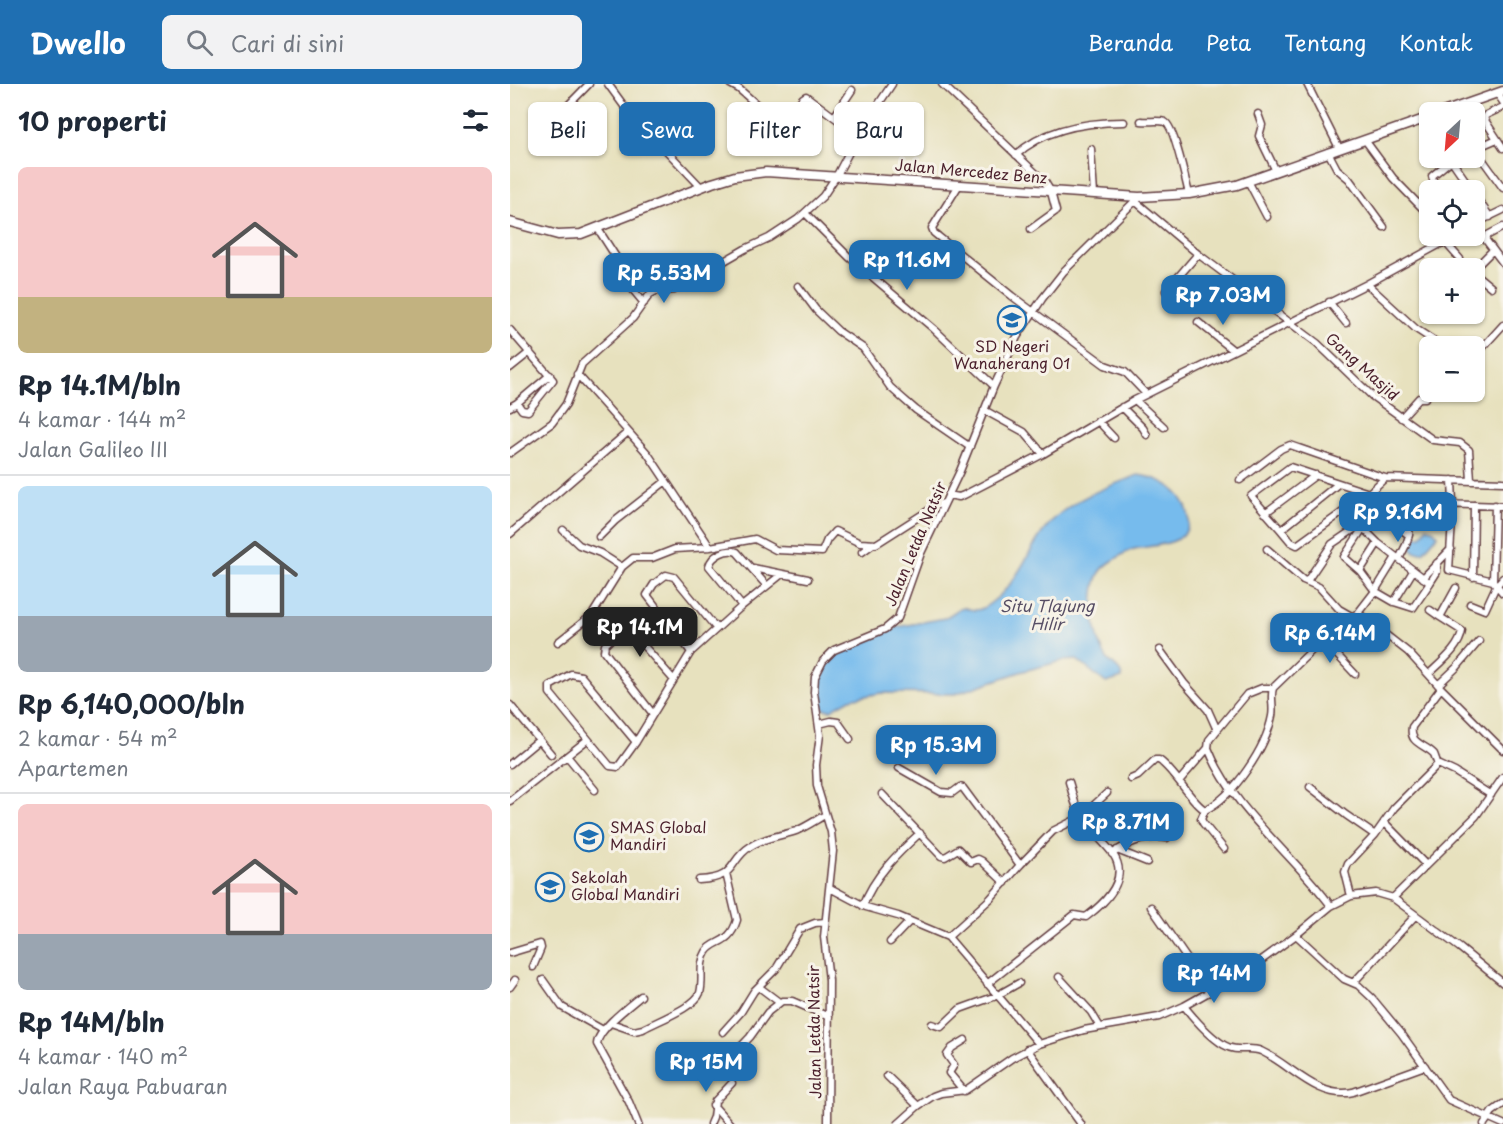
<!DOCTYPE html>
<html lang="id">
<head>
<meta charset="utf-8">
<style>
  body { margin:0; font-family:"Playpen Sans",sans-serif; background:#f2f2f3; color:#1f2937; height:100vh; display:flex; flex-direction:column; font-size:22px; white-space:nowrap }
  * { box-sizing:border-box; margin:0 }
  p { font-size:20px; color:#747a83 }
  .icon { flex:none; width:33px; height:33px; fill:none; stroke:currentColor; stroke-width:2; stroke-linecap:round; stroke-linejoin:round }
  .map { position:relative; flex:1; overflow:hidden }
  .sheet { display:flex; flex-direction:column; background:#fff; width:510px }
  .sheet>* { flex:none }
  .hud { position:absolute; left:18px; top:18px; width:570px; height:54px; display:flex; gap:12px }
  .needle { width:39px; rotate:206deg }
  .tools { position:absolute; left:909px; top:18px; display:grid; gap:12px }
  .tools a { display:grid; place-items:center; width:66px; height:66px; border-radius:9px; background:#fff; box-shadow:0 2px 4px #0004; font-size:30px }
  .price { position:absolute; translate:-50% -51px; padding:0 14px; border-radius:12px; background:#1f6fb2; color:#fff; font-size:20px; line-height:39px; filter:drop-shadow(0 2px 3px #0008) }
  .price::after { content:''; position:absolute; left:50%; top:36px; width:18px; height:14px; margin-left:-9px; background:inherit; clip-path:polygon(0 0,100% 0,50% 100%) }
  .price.on { background:#222; color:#fff }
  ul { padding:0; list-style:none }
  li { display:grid; align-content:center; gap:12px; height:318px; padding:0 18px }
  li+li { border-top:2px solid #e0e1e3 }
  li span { display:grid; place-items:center; height:186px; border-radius:9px; color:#555 }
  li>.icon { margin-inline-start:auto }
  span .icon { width:108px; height:108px; fill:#fffc; stroke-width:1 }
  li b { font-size:26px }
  h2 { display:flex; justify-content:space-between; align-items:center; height:72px; padding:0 18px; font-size:26px }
  .pill { padding:0 21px; border-radius:9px; background:#fff; box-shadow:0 2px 4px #0004; font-size:21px; line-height:54px }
  .pill.on { background:#1f6fb2; color:#fff }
  header { display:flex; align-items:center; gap:36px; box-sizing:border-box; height:84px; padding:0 30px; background:#1f6fb2; color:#fff }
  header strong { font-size:28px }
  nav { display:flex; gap:33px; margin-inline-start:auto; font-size:21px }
  .search { width:420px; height:54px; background:#f2f2f3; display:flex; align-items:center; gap:15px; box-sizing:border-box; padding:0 21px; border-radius:9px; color:#747a83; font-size:22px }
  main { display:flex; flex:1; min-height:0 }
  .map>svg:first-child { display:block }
  .water { fill:#76bbed; stroke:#606d8c; stroke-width:1.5 }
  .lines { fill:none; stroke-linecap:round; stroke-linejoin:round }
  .minor-casing { stroke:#623c41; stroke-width:9 }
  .major-casing { stroke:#623c41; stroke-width:11 }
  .minor { stroke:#fff; stroke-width:6 }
  .major { stroke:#fff; stroke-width:8 }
  .labels { text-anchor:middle; stroke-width:6; stroke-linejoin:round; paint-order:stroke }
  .street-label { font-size:15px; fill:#4a1f2b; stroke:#f7f3e8 }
  .poi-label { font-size:15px; fill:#4a1f2b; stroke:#f7f3e8; text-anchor:start }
  .water-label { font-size:16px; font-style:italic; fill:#574e65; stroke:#f7f3e8 }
</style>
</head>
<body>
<header>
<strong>Dwello</strong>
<div class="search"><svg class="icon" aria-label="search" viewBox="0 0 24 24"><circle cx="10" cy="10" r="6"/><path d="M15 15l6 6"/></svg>Cari di sini</div>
<nav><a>Beranda</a><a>Peta</a><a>Tentang</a><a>Kontak</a></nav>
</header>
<main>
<section class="sheet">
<h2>10 properti<svg class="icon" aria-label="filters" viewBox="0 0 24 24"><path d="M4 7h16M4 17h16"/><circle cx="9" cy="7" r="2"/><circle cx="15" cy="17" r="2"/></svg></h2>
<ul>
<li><span style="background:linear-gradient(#f6c9c9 70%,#c2b280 0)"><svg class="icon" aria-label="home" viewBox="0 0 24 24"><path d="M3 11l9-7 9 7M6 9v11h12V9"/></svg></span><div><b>Rp 14.1M/bln</b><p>4 kamar · 144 m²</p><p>Jalan Galileo III</p></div></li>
<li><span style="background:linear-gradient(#bfe0f5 70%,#9aa5b1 0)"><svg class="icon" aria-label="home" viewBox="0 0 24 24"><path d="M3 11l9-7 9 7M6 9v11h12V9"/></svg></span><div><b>Rp 6,140,000/bln</b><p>2 kamar · 54 m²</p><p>Apartemen</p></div></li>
<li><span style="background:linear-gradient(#f6c9c9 70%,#9aa5b1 0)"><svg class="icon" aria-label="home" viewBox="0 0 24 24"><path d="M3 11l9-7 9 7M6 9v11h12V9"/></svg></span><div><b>Rp 14M/bln</b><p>4 kamar · 140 m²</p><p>Jalan Raya Pabuaran</p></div></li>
</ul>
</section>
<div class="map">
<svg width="993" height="1040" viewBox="0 0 993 1040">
  <rect width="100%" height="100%" fill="#f7f3e8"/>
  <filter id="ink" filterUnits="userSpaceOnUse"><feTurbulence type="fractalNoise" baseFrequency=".0167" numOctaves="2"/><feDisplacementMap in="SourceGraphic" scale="12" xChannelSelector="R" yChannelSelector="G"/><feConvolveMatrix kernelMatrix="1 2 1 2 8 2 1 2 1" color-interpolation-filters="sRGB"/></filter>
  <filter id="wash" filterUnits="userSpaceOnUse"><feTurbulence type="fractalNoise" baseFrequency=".008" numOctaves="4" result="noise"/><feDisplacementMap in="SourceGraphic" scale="24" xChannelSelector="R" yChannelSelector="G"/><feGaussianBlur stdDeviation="1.35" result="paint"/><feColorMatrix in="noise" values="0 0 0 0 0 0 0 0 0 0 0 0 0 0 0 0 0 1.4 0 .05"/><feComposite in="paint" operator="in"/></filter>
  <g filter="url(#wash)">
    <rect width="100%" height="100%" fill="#e7e1be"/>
    <path class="water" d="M628,391C643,393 655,397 665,407C678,419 687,443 668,455C656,462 638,462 624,465C617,467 610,472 604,476C597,480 591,485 588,492C579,516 584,551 596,573C601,581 612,584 612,594L596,599L567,576L552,577L510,588L445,610L371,609L340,615L321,626L314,625L308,613L307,597L309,589L322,573L332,566L357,557L387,543L435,534L452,523C456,524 461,526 466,526C472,526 477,522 482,518C513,495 519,458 546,433C569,412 600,402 628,391Z
      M917,443L924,446L928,451L913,468H905L898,460C901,452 904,453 911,452Z"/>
  </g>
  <g filter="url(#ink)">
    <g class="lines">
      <g class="minor-casing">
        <path id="minor" d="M98,0L114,22L191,103
          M220,0L229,5L269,40L272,39L293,14L296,12L348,51
          M432,0L535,98L541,108L546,127L521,145
          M797,0L829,64
          M987,9L993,18
          M993,23L976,31L974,35L993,64
          M748,30L752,41L749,52L766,87
          M324,33L342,6
          M631,37C638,38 649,36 655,38C664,42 676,98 679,110
          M910,37L920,48
          M34,46L79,0
          M855,56L883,94L920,132
          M581,65L584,110
          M964,65L987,55
          M965,65L993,104
          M818,68L827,85L839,95L874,143
          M506,71C535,44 576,38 614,38
          M940,74L962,106
          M738,97L757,133
          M449,101L422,144L424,149L502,212L595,281L615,288L636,310
          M931,106L923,96L922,92L944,74
          M964,110L980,133
          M625,117L688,170L807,259L862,312L923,356L950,359L959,366L961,396
          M295,129L339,173L424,245L484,302
          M964,140L993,126
          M993,143L978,151L975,155L993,179
          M88,145L106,173L119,201L134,219
          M935,158L950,175L949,178L945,182
          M964,185L983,166
          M964,189L981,203
          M857,200L906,245L932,262
          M288,202L306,226L328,247L353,264L380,303L390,312L406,326L460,363
          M656,207L688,170
          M819,218L836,239
          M688,238L723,266
          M0,246L43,296L18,327L12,326L7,319L0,323
          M964,273L993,241
          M0,284L20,268
          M67,290L138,370L200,463
          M625,316L654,343
          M7,319L40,291
          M612,323L633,344L637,351
          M474,326L514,348L533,370
          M891,334L909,314H915L921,308
          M588,337L604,354
          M0,369L42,339L56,320L72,280L123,234L140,210L146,207L164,206L235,165L259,154L288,135L313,112L327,91L348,51L382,0
          M730,396L771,365L780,361L875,394L993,398
          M942,396L943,420L939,486L983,497L993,509
          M828,400L771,446L741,412L780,383L859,409
          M438,411L449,413L454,411L533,370L625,316L857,200L945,152
          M866,427L899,451L901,419
          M755,429L806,391
          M915,439L917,419
          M850,441L868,459L920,499L927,488V479
          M53,446L69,461L90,469L112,483
          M771,446L781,458L787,461L859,409L875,394
          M0,450L118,348
          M89,453L105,437L156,397
          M757,465L793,496L809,503L829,525L843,533
          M352,468L363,460
          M886,473L865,507L884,518L903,487
          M889,475L896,461L899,451
          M243,484L298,495
          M850,487L868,459
          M963,493L964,421
          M913,494L941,465
          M797,497L822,460L850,441L873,421L901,419L993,422
          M983,497L985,421
          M884,518L903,524L920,499
          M960,520L975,526L986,502L993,494
          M232,522L199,482C202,471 217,464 227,468L257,502
          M920,526L930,533
          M813,556L845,590
          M48,558L82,531L112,483L123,474H142L165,465L200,463L245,455L266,466L312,468L317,456L325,447L350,459L366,460L427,421L434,419
          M650,566L674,599L698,626L707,646
          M181,568L137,511L144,500L156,491L164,493L206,544
          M919,590C930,579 950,564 952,547L930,533L946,504
          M928,601L947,583L969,557
          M763,604H752L737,610L699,656L698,664C722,725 783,770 821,822
          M931,604L993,666
          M0,621L41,670
          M143,630L94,567L95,561L113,543L118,544L163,595
          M309,640L321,637L328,638L340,655
          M126,658L71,592L61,590L40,602V609L100,682L108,683L126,658L181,568L232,522L272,490
          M57,672L85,706
          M0,680L29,656
          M928,680L945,688L981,711
          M389,684L431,708L442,709L450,703L453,704L510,781
          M621,695L628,692L645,676H649C666,688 681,718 695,726C724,712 756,664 762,632C764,622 760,613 763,604L825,544L848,529L865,507L850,487L834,473L853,444
          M670,696L698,664
          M800,703L836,731L865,751
          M372,710L431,772L435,773L448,765L461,778L468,775L472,777L495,799
          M0,717L77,656
          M695,726L691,735L693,739L714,765
          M874,738L916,781
          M607,766L637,778
          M602,770C619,758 636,751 657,754
          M189,796C229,794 217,777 241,762C255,753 271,752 286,747C296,743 306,736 315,731
          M320,804L356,823L388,832L438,853L529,960
          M841,812L835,788L838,780L865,751L884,724L928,680C927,679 925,672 924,670C915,660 899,660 902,643L931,604L898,568L848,529
          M883,814L966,732L993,693
          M353,822C364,792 387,770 410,749
          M641,823L700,908
          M786,851L834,895L848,901L862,914L891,949L939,1016L993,1040
          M438,853L480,815L510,781L543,747L571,733L597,709
          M380,858L400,837
          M0,869L30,860L31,864L23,883
          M549,893L581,928L590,943
          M33,896L52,923L93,946
          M844,898L906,831
          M477,900L564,831L576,833C595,819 620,795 603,770C594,758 581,747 572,734C565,724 563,710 559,698
          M0,903L5,896
          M249,903L269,918
          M674,922C686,937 699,952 714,961C727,969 739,962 751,967C780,980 808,1016 843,1008L915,982
          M101,939L124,947L133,945C147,937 185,923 190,909C194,895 188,881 196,868C204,855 219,862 227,836L216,789
          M422,940L431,943L450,925L486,912L509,899
          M213,948L231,928L244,907L266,885L290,845L305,839L315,838
          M517,965L571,1040
          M220,974L240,953L258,928L272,917H282L319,933
          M377,992L408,1022
          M454,1007L439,989L444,981L437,971L442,964L455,956
          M203,1021L220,1040
          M128,1040L119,1018L87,960C88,945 119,922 131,912
          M200,1040L203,1033L205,1017L222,999
          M318,1040L319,896L314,853L323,767L321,748L307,702L306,681L310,651L304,608L305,593L313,577L324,566L375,545L388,534L411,469L450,387L484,302L507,253L532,215L554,187L629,113
          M388,1040L408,1022L423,1012L431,1009L456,1006L502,974L529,960L574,946L649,933L674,922L738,886L786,851L821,822L841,812L866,809L883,814L950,864L993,899
          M974,1040L982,1028L993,1020"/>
      </g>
      <g class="major-casing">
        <path id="major" d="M933,28L993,7
          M0,138L48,151L71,150L202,99L225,92L256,88L629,113L679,110L727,101L920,33"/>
      </g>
      <use href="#minor" class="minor"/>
      <use href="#major" class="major"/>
    </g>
  </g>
  <defs>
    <g id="school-ring" transform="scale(1.5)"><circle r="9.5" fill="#f7f3e8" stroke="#1f6fb2" stroke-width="1.5"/><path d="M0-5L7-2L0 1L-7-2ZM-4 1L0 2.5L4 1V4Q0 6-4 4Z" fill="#1f6fb2"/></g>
  </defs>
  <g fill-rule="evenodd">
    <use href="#school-ring" x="502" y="236"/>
    <use href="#school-ring" x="79" y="753"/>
    <use href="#school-ring" x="40" y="803"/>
  </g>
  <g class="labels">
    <g class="street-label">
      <text transform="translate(461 88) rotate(5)" y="5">Jalan Mercedez Benz</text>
      <text transform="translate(852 283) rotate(42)" y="5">Gang Masjid</text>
      <text transform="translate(406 460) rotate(-67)" y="5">Jalan Letda Natsir</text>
      <text transform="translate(305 948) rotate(-91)" y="5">Jalan Letda Natsir</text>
    </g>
    <g class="poi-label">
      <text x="502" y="268" text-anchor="middle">SD Negeri<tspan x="502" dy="17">Wanaherang 01</tspan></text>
      <text x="100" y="749">SMAS Global<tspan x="100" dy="17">Mandiri</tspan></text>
      <text x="61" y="799">Sekolah<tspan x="61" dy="17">Global Mandiri</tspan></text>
    </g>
    <g class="water-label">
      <text x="537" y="528">Situ Tlajung<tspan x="537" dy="18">Hilir</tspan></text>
    </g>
  </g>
</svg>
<div class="tools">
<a><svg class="needle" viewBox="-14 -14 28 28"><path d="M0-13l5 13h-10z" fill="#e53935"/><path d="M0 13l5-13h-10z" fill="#747a83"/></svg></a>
<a><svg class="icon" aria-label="locate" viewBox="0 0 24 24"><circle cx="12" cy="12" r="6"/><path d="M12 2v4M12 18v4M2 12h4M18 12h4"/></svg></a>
<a>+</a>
<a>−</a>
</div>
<b class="price" style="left:397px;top:207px">Rp 11.6M</b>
<b class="price" style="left:154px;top:220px">Rp 5.53M</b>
<b class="price" style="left:713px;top:242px">Rp 7.03M</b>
<b class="price" style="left:888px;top:459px">Rp 9.16M</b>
<b class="price on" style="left:130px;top:574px">Rp 14.1M</b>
<b class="price" style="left:820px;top:580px">Rp 6.14M</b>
<b class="price" style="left:426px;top:692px">Rp 15.3M</b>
<b class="price" style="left:616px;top:769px">Rp 8.71M</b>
<b class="price" style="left:704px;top:920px">Rp 14M</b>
<b class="price" style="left:196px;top:1009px">Rp 15M</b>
<div class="hud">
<a class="pill">Beli</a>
<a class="pill on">Sewa</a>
<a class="pill">Filter</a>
<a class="pill">Baru</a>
</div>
</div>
</main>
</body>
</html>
